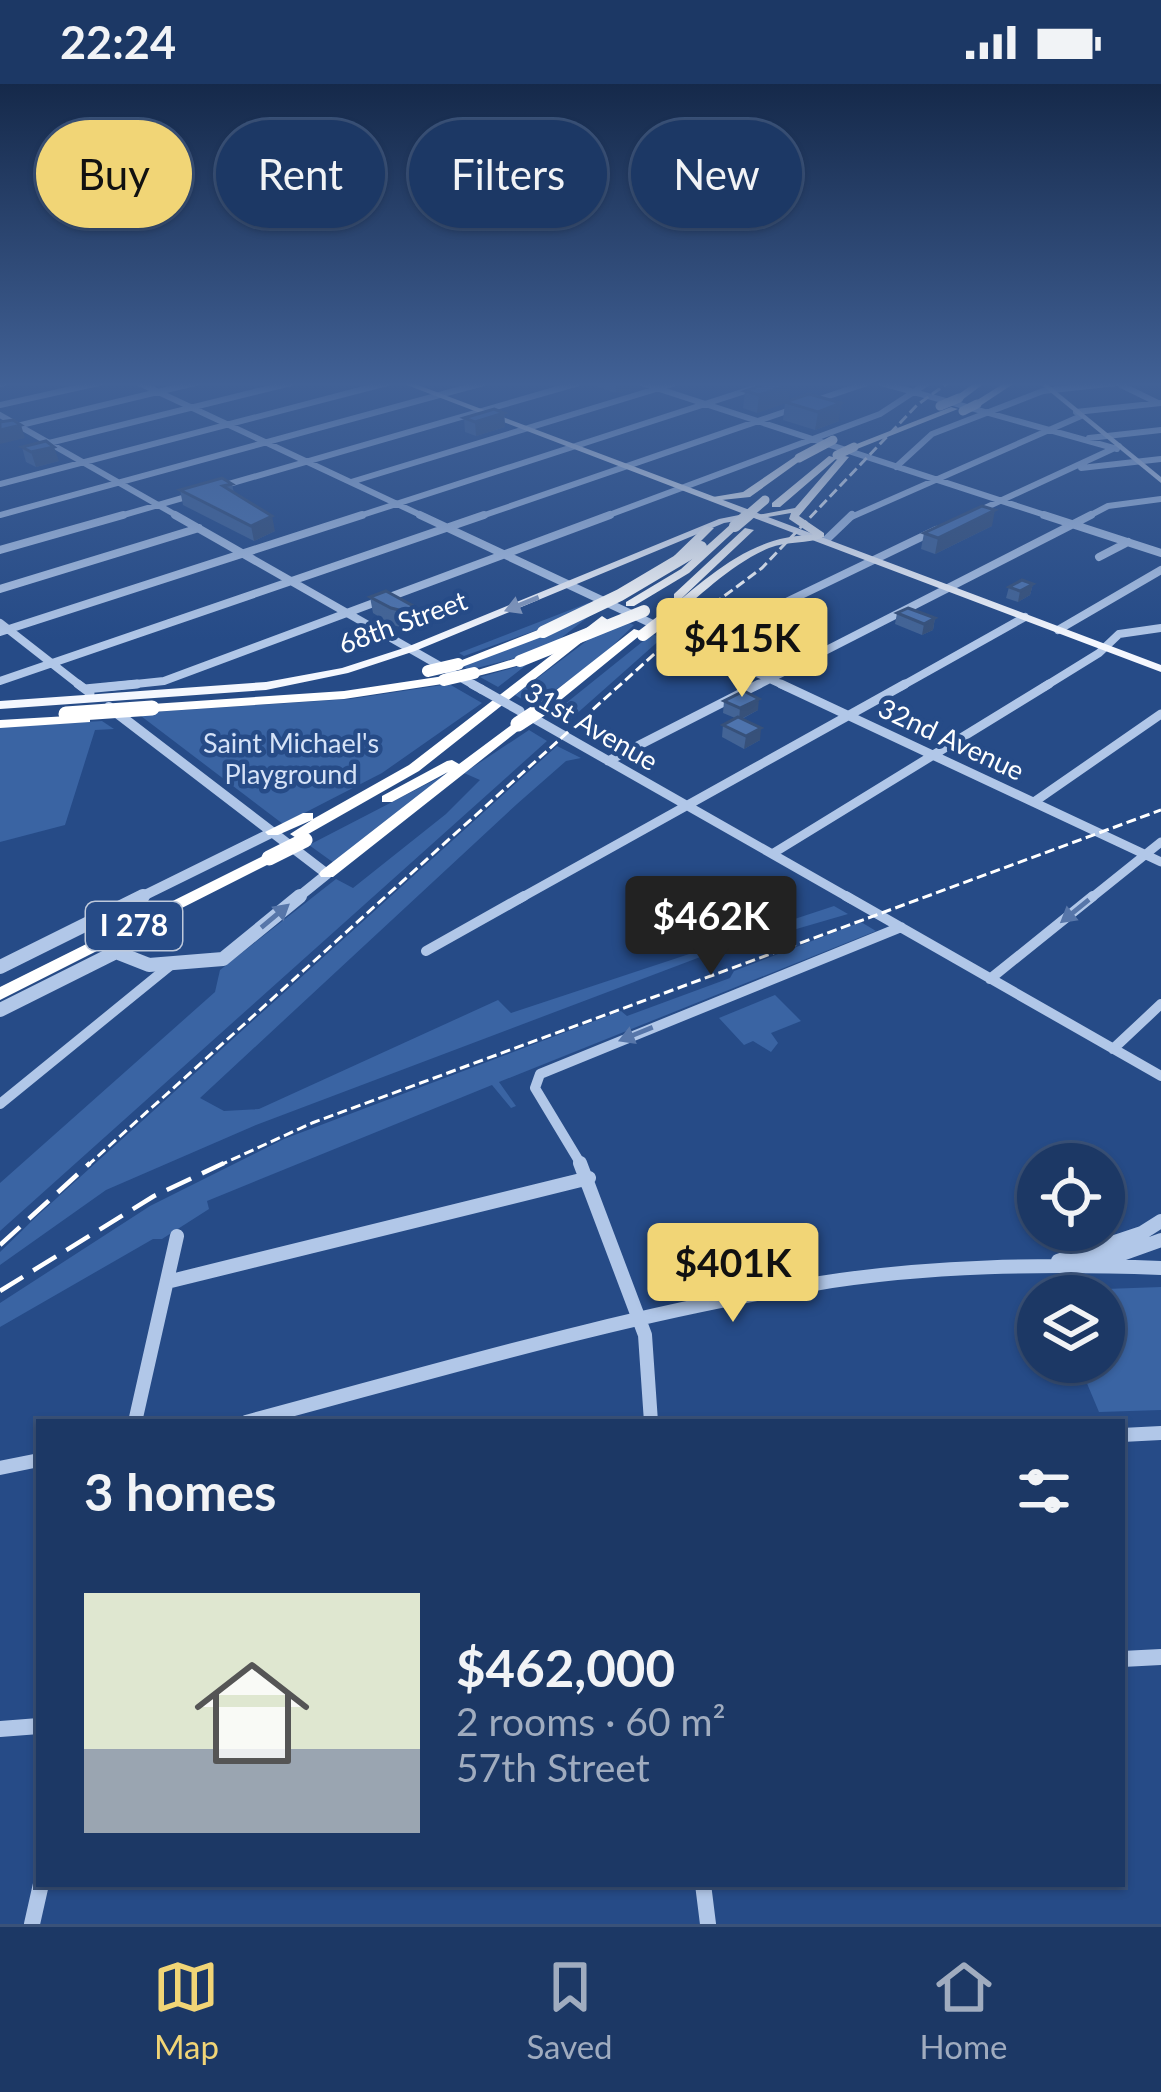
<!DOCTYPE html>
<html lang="en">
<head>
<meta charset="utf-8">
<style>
  body { margin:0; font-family:Lato,sans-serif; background:#253f6b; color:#f1f3f6; height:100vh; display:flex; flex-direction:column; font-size:45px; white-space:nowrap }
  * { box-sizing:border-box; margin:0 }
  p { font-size:39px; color:#a0acbf }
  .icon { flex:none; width:66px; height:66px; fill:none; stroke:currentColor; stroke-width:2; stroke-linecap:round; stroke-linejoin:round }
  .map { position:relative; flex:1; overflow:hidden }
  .panel { position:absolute; left:36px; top:1335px; width:1089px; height:468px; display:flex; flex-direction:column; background:#1c3865; border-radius:0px; box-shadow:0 3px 9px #0004,0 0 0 3px #3a5279 }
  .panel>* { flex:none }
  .banner { position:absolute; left:36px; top:36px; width:1089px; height:108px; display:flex; gap:24px }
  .fabs { position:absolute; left:1017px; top:1059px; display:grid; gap:24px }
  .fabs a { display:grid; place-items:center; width:108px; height:108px; border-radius:50%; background:#1c3865; box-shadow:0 3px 9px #0004,0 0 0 3px #3a5279; font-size:60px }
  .price { position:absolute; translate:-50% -102px; padding:0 27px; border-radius:12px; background:#f1d576; color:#111; font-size:39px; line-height:78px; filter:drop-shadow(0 3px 6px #0008) }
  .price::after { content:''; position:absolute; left:50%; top:72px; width:36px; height:27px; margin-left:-18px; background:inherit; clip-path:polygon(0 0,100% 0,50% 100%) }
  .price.current { background:#222; color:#fff }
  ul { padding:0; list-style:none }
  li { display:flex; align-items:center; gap:36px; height:300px; padding:0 48px }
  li+li { border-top:3px solid #3a5279 }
  li span { display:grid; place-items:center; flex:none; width:336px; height:240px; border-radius:0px; color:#555 }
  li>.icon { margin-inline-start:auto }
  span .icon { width:144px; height:144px; fill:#fffc; stroke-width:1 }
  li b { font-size:51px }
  h2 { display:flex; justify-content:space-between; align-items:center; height:144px; padding:0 48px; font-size:51px }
  .tag { padding:0 42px; border-radius:54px; background:#1c3865; box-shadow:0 3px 9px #0004,0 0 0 3px #3a5279; font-size:42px; line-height:108px }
  .tag.current { background:#f1d576; color:#111 }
  .status { display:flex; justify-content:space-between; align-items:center; height:84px; padding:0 60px; background:#1c3865; direction:ltr }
  .status svg { height:33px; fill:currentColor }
  .tabs { display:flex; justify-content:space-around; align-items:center; height:168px; border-top:3px solid #3a5279; background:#1c3865; font-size:33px; color:#a0acbf }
  .tabs a { display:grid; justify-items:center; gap:6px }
  .tabs .current { color:#f1d576 }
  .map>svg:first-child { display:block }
  .green { fill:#3a64a3 }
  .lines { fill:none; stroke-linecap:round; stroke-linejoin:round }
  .minor-far5 { stroke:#b1c7e8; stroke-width:6 }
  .minor-far4 { stroke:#b1c7e8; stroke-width:8 }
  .minor-far3 { stroke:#b1c7e8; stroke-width:9 }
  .minor-far2 { stroke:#b1c7e8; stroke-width:10 }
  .minor-far1 { stroke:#b1c7e8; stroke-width:14 }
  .minor { stroke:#b1c7e8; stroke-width:16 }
  .tertiary-far1 { stroke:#b1c7e8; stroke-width:10 }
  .tertiary { stroke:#b1c7e8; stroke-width:14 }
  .secondary { fill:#dbe6f7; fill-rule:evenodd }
  .primary { fill:#f4f7fe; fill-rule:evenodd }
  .motorway { fill:#fff; fill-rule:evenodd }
  .rail-far1 { stroke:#fff; stroke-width:3; stroke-dasharray:10 4.5; stroke-linecap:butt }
  .rail { stroke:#fff; stroke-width:4.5; stroke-dasharray:27 12; stroke-linecap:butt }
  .minor-bridge { stroke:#b1c7e8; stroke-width:9 }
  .motorway-bridge-far2 { stroke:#fff; stroke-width:9 }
  .motorway-bridge-far1 { stroke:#fff; stroke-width:12 }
  .motorway-bridge { stroke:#fff; stroke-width:15 }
  .wall { fill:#436496 }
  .shaded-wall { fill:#37517a }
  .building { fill:#4e74ae; stroke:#37517a; stroke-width:3 }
  .oneway { fill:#8398bd }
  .oneway2 { fill:#5776a9 }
  .labels { text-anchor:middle; stroke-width:9; stroke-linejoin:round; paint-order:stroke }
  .far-street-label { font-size:27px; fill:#fff; stroke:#264b87 }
  .far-park-label { font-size:27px; fill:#d5e2f7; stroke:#264b87 }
  .shield { fill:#264b87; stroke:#bec9db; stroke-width:3 }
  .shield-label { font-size:30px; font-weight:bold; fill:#fff }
</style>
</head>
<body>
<div class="status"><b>22:24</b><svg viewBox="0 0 49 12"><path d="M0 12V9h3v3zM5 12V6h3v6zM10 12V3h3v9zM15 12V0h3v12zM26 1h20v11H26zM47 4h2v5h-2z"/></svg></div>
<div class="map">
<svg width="1161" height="1840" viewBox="0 0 1161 1840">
  <rect width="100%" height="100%" fill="#264b87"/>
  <path class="green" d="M588,519L597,526L498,603L480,593L523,581L516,574L469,586L462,582L546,550L537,546L464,572L459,569Z
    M617,534L634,541L604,570L534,622L515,611Z
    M652,550L662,554L565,640L550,632Z
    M449,600L482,619L382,689L283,740L137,629L350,615Z
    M102,637L114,645L95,646L65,741L0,758V643Z
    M529,646L547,657L0,1147V1099L215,908L220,886L336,795L353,804L446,730L480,696L464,689Z
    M557,662L581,674L566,677L517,720L200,1014L224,1027L259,1025L498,916L511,929L834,822L848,830L703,872L256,1041L106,1106L0,1181V1168L37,1132Z
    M454,686L334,779L309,761Z
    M861,838L876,847L499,998L516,1022L511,1024L492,1001L207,1117L209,1125L162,1155H153L0,1243V1219L150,1122L284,1055L621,927L627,932L730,894L734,887Z
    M775,911L801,937L771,949L778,959L771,968L753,957L744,961L719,934Z
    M1161,1203V1326L1099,1328L1078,1278H1104V1212H1051L1049,1207Z"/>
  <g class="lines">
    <path class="minor-far5" d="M137,298L427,434
      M638,298L1054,434
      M878,298L1117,365
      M0,300L7,298
      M1121,301L1158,319
      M811,318L870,298
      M0,321L103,298
      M1076,328L1161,319
      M0,331L181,434
      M0,346L199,298
      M1089,354L1161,346
      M49,359L295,298
      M896,383L932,350L1043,307L1126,298
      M1081,384L1161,375
      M351,398L679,298
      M0,400L391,298
      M222,402L582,298
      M974,429L1119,362
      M0,431L487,298
      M113,434L193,411
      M353,434L773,298
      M476,434L793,325
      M601,434L880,330L929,298
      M849,434L1081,332
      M1085,434L1108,422L1161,415"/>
    <path class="minor-far4" d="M175,431L477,603
      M420,431L787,603
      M1044,431L1161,469
      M827,455L852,431
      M0,466L123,431
      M1099,473L1128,458
      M0,505L199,444
      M0,539L82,603
      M1058,546L1161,486
      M0,548L362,431
      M699,560L936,446
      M0,597L484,431
      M107,603L164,597L610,431
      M754,603L1091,431
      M900,603L1025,533
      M1044,603L1099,569L1119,550L1161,544"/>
    <path class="minor-far3" d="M78,600L90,609
      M472,600L481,605
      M781,600L1161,778
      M85,605L137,600
      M528,631L851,815
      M608,677L759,600
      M1034,718L1161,630
      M772,770L1049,600
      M519,815L905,600
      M1090,815L1161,758"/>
    <path class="minor-far2" d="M846,812L1161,992
      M426,867L524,812
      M990,895L1093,812
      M1113,965L1161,920
      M0,1020L172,880
      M582,1082L535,1004L540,990L901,843"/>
    <path class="minor-far1" d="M580,1079L645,1251L651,1338
      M1076,1176L1125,1169L1161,1156
      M1058,1177L1142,1149L1161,1137
      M167,1198L589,1094
      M135,1338L177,1152
      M246,1338C434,1288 622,1231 814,1200C928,1181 1047,1180 1161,1184
      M1122,1351L1161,1349
      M0,1384L39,1376"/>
    <path class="minor" d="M1122,1575L1161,1573
      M0,1645L39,1642
      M703,1800L708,1840
      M32,1840L41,1800"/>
    <path class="tertiary-far1" d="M109,623L327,790L296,815
      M137,815L273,748"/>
    <path class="tertiary" d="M0,883L143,812
      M0,926L116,868L149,881L223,875L300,812"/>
    <path class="secondary" d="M1038,298H1045L1161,393V399Z"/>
    <path class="primary" d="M399,298H410L1161,581V588L754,434L724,439L415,567L348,589L266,606L0,625V617L266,598L342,584L407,563L719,435L744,430Z"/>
    <path class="motorway" d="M976,298H986L962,316H956V312Z
      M1006,298H1016L980,322H974V318Z
      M951,323L958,325L857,365L849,363Z
      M841,371L849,373L799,432L824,449V453C808,460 787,457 769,464C731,480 700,512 668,538H660V532C707,495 749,451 813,451L789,435L791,429L757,435L752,432L795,424Z
      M796,372L804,374L750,413L712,417L707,414L743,408Z
      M829,372L837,374L780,423H772V419Z
      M731,440L740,442L689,489L634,522H626V518L681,485Z
      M705,442L714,444L682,476H674V472Z
      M745,444L754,446L682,514H674V510Z
      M602,532L608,536L606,539L419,687L303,753L298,755L290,750L312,736L278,751H268L265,748L303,729H313V735L409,681Z
      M543,544L549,548L547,551L462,583L452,580Z
      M634,545L644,548L546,628H536V622Z
      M520,573L524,574V580L474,593L468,589Z
      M444,592L449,593V599L344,615L152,628L145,624L152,620L344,607Z
      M85,631L90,632V638L0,644V636Z
      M518,636L523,637V643L333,793H321L319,790L321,787L448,688L392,718H382V712L447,677L452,676L459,680Z
      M269,769L277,774L275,777L0,916V903Z"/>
    <path class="rail-far1" d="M87,1082L692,536L762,484L917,321L949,298
      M218,1082L312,1039L1161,726"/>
    <path class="rail" d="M0,1161L90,1079
      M0,1207L154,1112L224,1079"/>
    <path class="minor-bridge" d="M481,605L520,627"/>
    <path class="motorway-bridge-far2" d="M940,322L959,314
      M963,327L977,320
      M837,371L854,363
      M799,374L833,356
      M744,434L765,416"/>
    <path class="motorway-bridge-far1" d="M735,442L748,431
      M543,548L620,511L701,463
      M643,551L664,535
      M520,577L644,527
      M428,587L458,580
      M444,596L474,589"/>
    <path class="motorway-bridge" d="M66,630L152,624
      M518,640L541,625
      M269,774L305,756"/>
  </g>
  <path class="wall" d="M588,298H634V304L616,309L589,300Z
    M745,307L789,316L839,337L815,346L783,336L785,319L757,329L743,324Z
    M504,329L505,343L476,352L465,348L464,334Z
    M22,363L59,377L36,383L26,378Z
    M232,400L234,409L275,447L254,457L183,421L180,406Z
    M992,442L935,470L921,465L924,449Z
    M1033,500L1030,511L1018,518L1006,514L1009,503Z
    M370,513L415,523L416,539L405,544L392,541L373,529Z
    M897,529L935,534L933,546L922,551L895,540Z
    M724,617L758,626L742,635L760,656L744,665L722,653L723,641L735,634L723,629Z"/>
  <path class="shaded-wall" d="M616,298H634V304L616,309Z
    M791,300L789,318L757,329L759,311Z
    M841,319L839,337L815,346L818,328Z
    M504,329L505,343L476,352L475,338Z
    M21,341L25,354L0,360V346Z
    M54,363L59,377L36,383L31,368Z
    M995,426L992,442L935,470L938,454Z
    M272,432L275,447L254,457L251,442Z
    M1033,500L1030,511L1018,518L1020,507Z
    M415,523L416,539L405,544L403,527Z
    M935,534L933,546L922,551L924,540Z
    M759,615L758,626L739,636L740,624Z
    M761,644L760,656L744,665L746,652Z"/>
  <path class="building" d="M771,298L791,300L759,311L745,307Z
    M809,310L841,319L818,328L785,318Z
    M494,325L504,329L475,338L464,334Z
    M13,336L21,341L0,346V338Z
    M46,357L54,363L31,368L22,363Z
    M222,394L232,400L223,402L272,432L251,442L180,406Z
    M982,422L995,426L938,454L924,449Z
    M1022,496L1033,500L1020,507L1009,503Z
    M386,507L415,523L403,527L391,524L370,513Z
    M908,524L935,534L924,540L897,529Z
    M744,607L759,615L740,624L724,617Z
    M738,633L761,644L746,652L723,641Z"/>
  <defs><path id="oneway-solid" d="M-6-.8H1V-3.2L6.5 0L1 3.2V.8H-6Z" transform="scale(3)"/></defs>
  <use class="oneway" href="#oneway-solid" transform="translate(522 520) rotate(158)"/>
  <g class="oneway2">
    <use href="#oneway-solid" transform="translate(1075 827) rotate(141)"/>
    <use href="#oneway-solid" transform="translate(275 832) rotate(-40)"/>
    <use href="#oneway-solid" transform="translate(636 950) rotate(158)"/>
  </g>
  <linearGradient id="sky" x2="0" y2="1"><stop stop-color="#15294a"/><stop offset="0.54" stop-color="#416196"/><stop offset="1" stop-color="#416196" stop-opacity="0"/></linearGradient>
  <rect width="1161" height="556" fill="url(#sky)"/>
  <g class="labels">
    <g class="far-street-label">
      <text transform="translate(403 539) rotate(-20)" y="9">68th Street</text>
      <text transform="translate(591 643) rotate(30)" y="9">31st Avenue</text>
      <text transform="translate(951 656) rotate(25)" y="9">32nd Avenue</text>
    </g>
    <g class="far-park-label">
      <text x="291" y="669">Saint Michael's<tspan x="291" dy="31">Playground</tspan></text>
    </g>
    <rect class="shield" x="86" y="818" width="96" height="48" rx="9"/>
    <g class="shield-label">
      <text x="134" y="852">I 278</text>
    </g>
  </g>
</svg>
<div class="fabs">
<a><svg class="icon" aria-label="locate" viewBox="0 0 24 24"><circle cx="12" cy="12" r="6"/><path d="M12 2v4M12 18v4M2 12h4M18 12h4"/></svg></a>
<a><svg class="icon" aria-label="layers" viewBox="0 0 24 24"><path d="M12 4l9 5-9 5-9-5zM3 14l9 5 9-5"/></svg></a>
</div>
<b class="price" style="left:742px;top:616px">$415K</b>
<b class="price current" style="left:711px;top:894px">$462K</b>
<b class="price" style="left:733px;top:1241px">$401K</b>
<div class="banner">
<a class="tag current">Buy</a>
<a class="tag">Rent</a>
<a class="tag">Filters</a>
<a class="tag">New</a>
</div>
<section class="panel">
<h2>3 homes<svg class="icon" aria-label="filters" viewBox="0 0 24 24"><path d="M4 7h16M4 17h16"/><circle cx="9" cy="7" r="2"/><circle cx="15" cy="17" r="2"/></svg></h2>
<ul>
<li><span style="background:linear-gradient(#dfe7d0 65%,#9aa5b1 0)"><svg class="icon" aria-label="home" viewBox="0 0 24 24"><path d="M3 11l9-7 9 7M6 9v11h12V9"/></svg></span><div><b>$462,000</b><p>2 rooms · 60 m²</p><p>57th Street</p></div></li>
</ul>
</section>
</div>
<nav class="tabs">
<a class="current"><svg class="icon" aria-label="map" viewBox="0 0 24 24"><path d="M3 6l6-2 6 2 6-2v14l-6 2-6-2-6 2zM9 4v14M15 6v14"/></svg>Map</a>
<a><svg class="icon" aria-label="saved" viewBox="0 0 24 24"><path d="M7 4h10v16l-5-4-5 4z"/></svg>Saved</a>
<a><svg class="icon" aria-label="home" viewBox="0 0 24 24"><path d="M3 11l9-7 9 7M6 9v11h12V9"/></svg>Home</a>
</nav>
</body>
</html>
